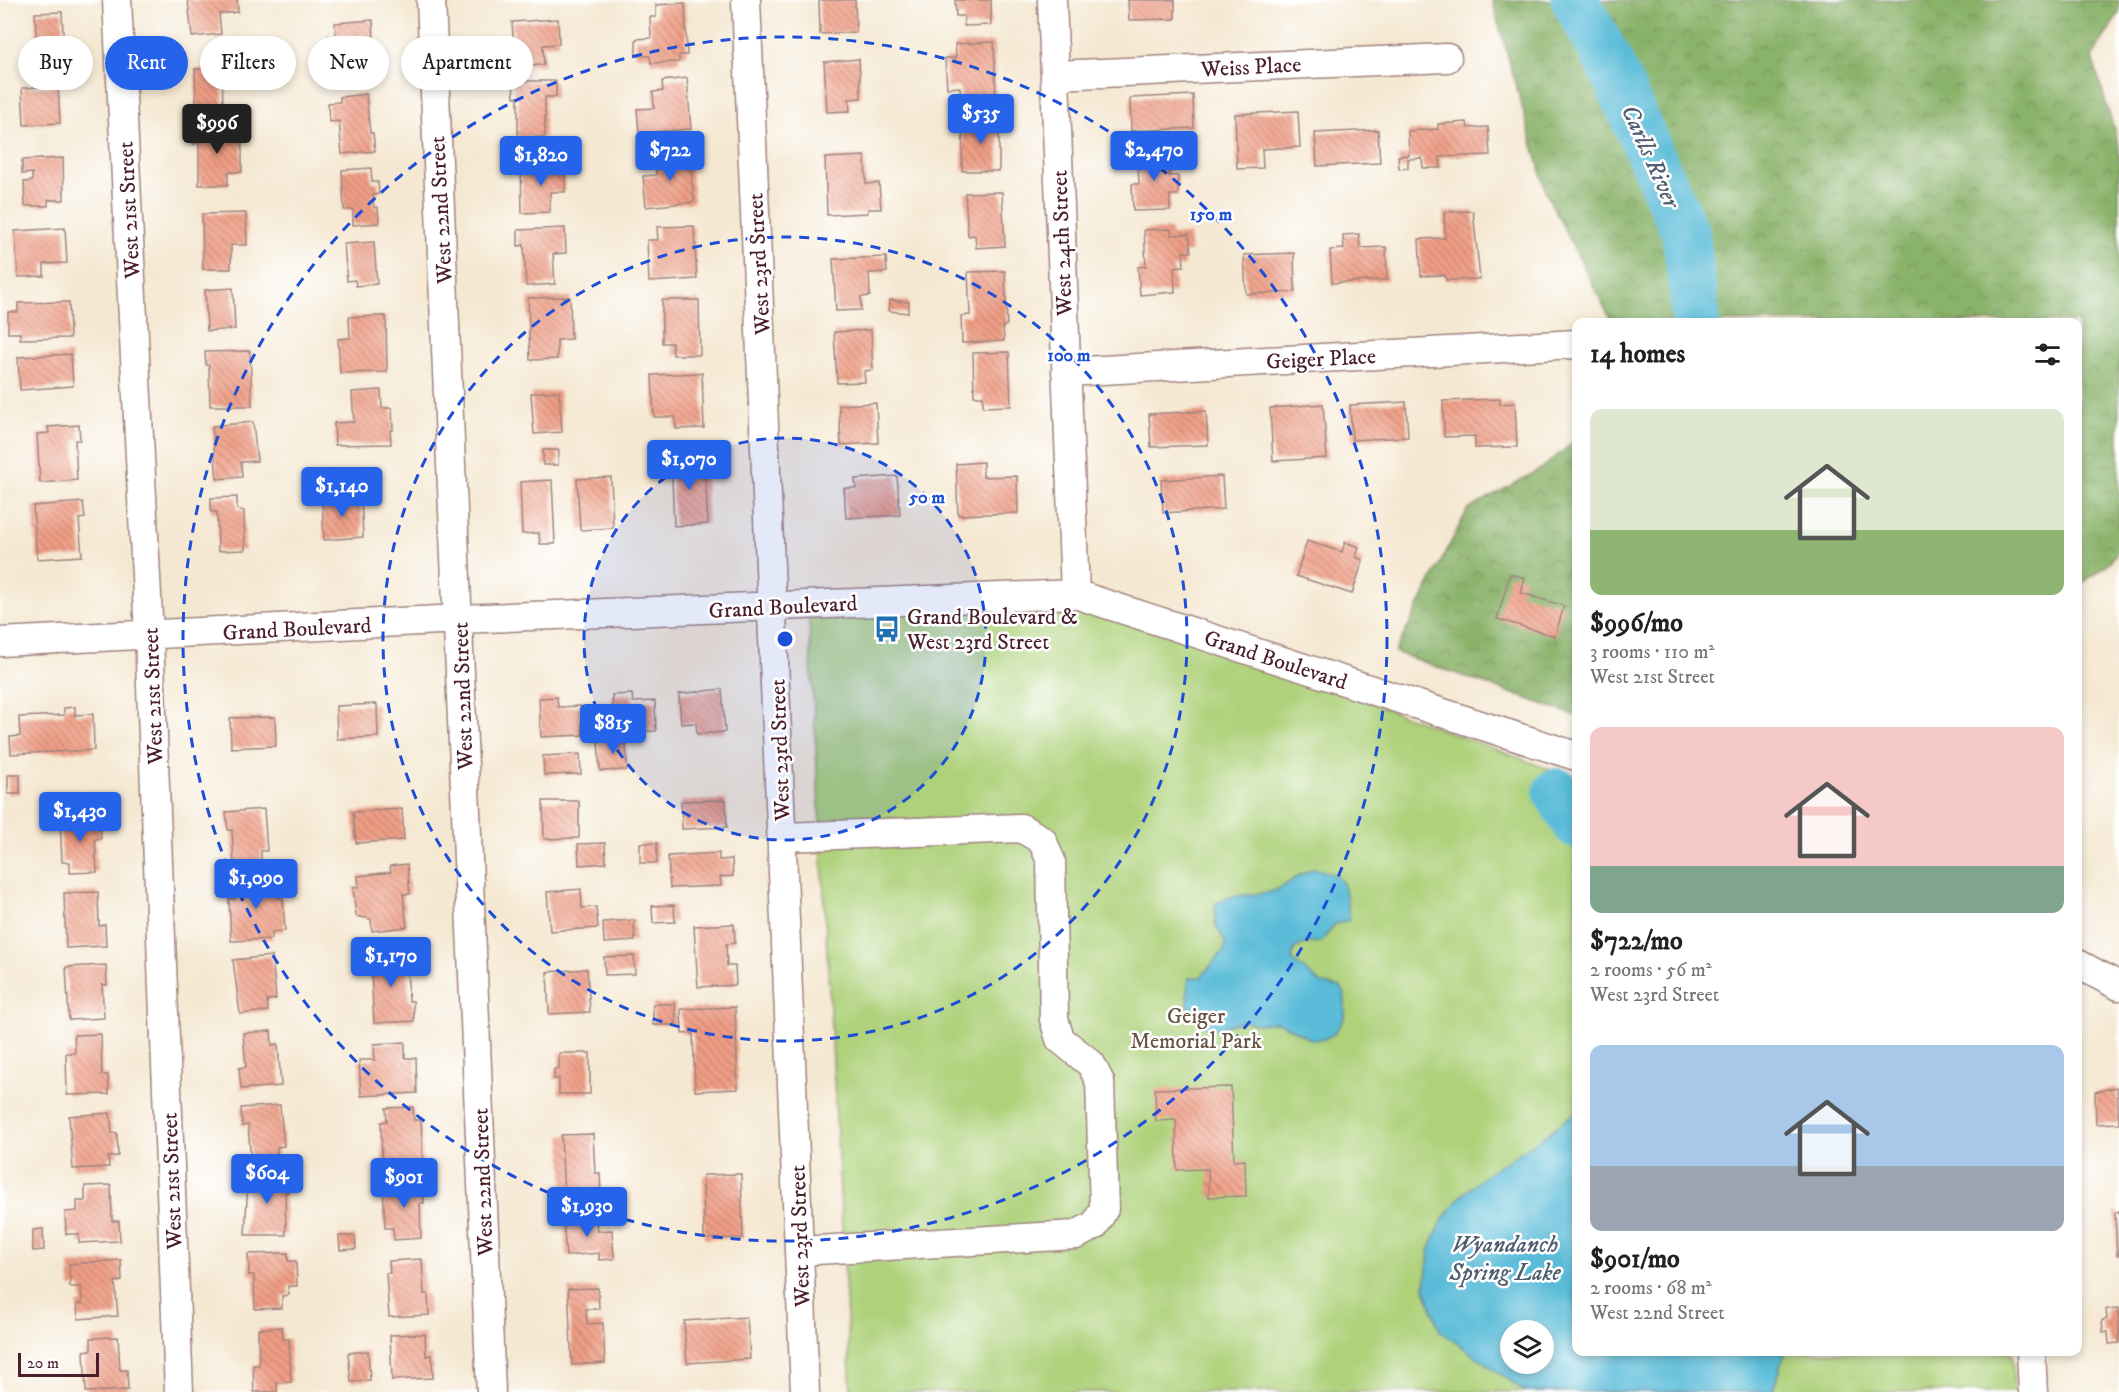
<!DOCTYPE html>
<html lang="en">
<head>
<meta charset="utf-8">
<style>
  body { margin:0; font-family:"IM FELL DW Pica",serif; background:#f6f6f6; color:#202124; height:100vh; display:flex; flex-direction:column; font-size:22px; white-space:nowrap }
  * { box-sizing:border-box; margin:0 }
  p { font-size:20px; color:#757577 }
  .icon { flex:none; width:33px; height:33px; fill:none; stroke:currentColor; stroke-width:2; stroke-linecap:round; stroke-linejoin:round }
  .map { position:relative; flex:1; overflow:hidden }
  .panel { position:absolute; left:1572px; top:318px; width:510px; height:1038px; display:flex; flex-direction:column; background:#fff; border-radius:12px; box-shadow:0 3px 9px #0003 }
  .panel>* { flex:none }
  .guide { position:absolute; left:18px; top:36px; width:570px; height:54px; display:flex; gap:12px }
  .buttons { position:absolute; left:1500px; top:1320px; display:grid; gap:12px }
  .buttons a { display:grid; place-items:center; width:54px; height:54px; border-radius:50%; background:#fff; box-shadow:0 3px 9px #0003; font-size:30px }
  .scale { position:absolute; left:18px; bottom:15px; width:81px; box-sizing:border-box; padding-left:6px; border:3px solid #4a1f2b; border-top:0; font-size:16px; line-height:21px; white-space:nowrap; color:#4a1f2b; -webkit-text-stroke:4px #fff; paint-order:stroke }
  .price { position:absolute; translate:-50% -51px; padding:0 14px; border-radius:6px; background:#2563eb; color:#fff; font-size:20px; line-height:39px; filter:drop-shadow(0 2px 3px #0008) }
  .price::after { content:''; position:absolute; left:50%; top:36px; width:18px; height:14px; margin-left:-9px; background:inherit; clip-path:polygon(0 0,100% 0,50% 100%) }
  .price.current { background:#222; color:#fff }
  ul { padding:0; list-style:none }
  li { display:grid; align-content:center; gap:12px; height:318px; padding:0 18px }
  li span { display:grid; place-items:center; height:186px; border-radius:12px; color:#555 }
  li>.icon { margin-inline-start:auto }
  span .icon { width:108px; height:108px; fill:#fffc; stroke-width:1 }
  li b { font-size:26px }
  h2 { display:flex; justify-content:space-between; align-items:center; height:72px; padding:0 18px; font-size:26px }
  .tag { padding:0 21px; border-radius:27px; background:#fff; box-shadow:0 3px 9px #0003; font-size:21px; line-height:54px }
  .tag.current { background:#2563eb; color:#fff }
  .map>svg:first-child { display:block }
  .forest { fill:url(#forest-crowns); stroke:#6a694a; stroke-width:1.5 }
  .park { fill:#aed17a; stroke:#7c7852; stroke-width:1.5; fill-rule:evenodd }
  .water { fill:#5abcd8; stroke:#526e82; stroke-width:1.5; fill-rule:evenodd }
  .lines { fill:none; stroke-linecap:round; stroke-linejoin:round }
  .river { stroke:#5abcd8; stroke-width:48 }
  .building { fill:url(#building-back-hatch) }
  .minor-casing { stroke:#a0847e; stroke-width:31 }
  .minor { stroke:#fff; stroke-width:28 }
  .ring { fill:none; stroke:#1d4ed8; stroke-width:3; stroke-dasharray:10 8 }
  .labels { text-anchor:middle; stroke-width:5; stroke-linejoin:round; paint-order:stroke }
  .street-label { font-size:22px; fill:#4a1f2b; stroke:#fff }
  .poi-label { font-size:22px; fill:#4a1f2b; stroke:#fff; text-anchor:start }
  .park-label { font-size:22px; fill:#685443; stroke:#fff }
  .water-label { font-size:24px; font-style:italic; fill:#505e70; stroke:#fff }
  .centre { fill:#1d4ed8; stroke:#fff; stroke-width:3 }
  .ring-label { font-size:18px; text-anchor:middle; font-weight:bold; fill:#1d4ed8; stroke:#fff; stroke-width:5; stroke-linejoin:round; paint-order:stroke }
</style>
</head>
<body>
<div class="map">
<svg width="2119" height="1392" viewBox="0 0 2119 1392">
  <defs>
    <pattern id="forest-crowns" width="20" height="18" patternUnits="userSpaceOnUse" patternTransform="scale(1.5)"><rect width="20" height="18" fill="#8ab36a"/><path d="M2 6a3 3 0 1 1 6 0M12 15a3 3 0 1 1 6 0" fill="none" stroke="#739157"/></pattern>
    <pattern id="building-back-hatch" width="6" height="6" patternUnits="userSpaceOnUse" patternTransform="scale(1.5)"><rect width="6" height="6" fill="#f09e85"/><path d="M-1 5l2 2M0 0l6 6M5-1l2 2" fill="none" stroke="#c4806d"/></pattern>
  </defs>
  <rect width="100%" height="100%" fill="#fff"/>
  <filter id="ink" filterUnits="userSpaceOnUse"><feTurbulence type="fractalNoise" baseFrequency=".0167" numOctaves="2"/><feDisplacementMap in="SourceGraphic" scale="12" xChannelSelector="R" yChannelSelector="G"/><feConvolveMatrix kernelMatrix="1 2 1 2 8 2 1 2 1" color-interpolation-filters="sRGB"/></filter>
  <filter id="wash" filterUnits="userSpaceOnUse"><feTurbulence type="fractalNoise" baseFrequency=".008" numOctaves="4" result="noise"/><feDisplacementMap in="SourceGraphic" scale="24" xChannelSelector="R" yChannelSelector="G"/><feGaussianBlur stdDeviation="1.35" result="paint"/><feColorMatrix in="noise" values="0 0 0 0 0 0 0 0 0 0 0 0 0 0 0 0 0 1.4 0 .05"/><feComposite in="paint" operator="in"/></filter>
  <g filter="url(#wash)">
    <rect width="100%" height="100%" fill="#f5e8d2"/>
    <path class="forest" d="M1492,0H2119V13L2092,57L2119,146V549L2110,562L2078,587V322H1612L1547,195Z
      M1576,440V716L1395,652L1468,509L1541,469Z"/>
    <path class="park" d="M1075,594L1576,779V1352H2012L2014,1392H851L808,604ZM1510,1330H1544V1364H1510Z"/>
    <path class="water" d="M1314,869C1353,875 1343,892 1350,919L1334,925L1321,942L1306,943L1294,949L1292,960L1322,984L1341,987L1345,998V1017L1334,1034L1324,1039L1312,1040L1278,1022L1258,1024L1243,1021L1211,1030C1188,1020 1184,1002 1189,978L1201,977L1224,950L1225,941L1216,926L1215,904C1234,891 1258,898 1278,889C1292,883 1299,872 1314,869Z
      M1576,1112V1352H1785L1772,1392H1526L1440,1331L1425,1289L1429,1251L1443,1219L1461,1196L1487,1174L1542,1138ZM1510,1330H1544V1364H1510Z"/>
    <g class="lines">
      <path class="river" d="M1575,0L1609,62L1686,234L1696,322
        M1557,792L1576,824"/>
    </g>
    <g id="blocks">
      <path class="building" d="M188,0H237L238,12L219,14L221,34L192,37Z
        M819,0H855L856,32L820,34Z
        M955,0H991V25L964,26V16H956Z
        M1128,0H1175V19L1129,20Z
        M685,3L687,55H679V62L651,63L650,56H636V39L651,38L650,17H656V5Z
        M62,12L64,53L37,54L35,13Z
        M558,19L559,44L543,45L544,65L515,66L512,22Z
        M373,20L375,61H371L372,75L332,77L331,61L337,60L336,47L329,48L328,36H336L335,23Z
        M994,42L996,99L961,101L960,87L947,88L945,58H956L955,44Z
        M859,59L861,98L849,99L850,111L827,112L824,62Z
        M222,68L223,109H196L195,69Z
        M687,78L691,129L655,132L656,143H647L646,133H639L637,109L654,108L653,92L663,91L662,81Z
        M513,81H556V97H545V137H518V97H514Z
        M58,86L60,123L24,125L22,88Z
        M366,94L370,133H373L375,151L342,154L339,121L329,122L328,103L340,102V97Z
        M1193,95L1194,128L1131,131L1130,98Z
        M1298,111L1300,147L1262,149L1263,168L1237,169L1235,114Z
        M963,118L999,119V171H962Z
        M1467,122L1468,128L1488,127L1490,155L1440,157L1441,168H1423L1422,158L1408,159V168L1399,169L1398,156L1409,155L1408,131L1438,129V124Z
        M193,126H222V137H242V172H228V185H199V143L193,144Z
        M1378,130L1380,163L1317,166L1315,133Z
        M1168,150L1169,176H1178V195H1170V210L1133,211L1132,184H1139L1137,151Z
        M689,151L694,202L646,207L643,176L656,175V168L665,167L664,154Z
        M865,156L866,184L879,183L881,209H868V213L827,215L825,158Z
        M63,158L64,200H48V206H25L24,182L32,181V173L22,174V160Z
        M550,164H565V192H550V212L522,213L521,165H541V170H550Z
        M371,168L372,182H378L379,194L373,195L374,208L378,207L379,223L353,225V210H344L342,170Z
        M1002,192L1005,246L976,248L975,235L968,236L965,193Z
        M1473,211L1480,279L1446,280L1445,275L1421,276L1419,239L1445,238L1444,212Z
        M246,213L247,245H231V269H203L202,214Z
        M694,226L697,279L649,282L647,240H658L657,227Z
        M65,228L67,263L44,264V276L18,277L15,231Z
        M565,228L566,253L553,254L555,284L526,286L524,245L518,246V230Z
        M1171,229V235L1189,234L1191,252H1183L1184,266L1174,267L1175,292L1140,295L1138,267L1146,266L1144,230Z
        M1359,234L1360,248L1386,247L1387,280L1332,283L1330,250L1344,249L1343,235Z
        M374,242L377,284L356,286L355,280L347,281L344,244Z
        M1294,253L1295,292L1246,294L1244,255Z
        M886,257L887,272L869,273L870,296L861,297V310L836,311L833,259Z
        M1005,271L1007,325L1003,326L1004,341L962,343L961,316L970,315L968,272Z
        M233,288L235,329L207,331L205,290Z
        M570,297L571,339L557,340V359L530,360L528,298Z
        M662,300H699L700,355H673L672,343H662Z
        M890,300L909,302L908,313L889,311Z
        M69,302L70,338L20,339V333H8V312H18V303Z
        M386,316L387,372L340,373L338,339L350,338L349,317Z
        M871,330L873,370L864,371L865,382L837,383L834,332Z
        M250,351L252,406H210L209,365H206L205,352Z
        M1009,352L1011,406L983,407V396H974L973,353Z
        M71,354L73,386L20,390L18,357Z
        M702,373L704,428L676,429L675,417H654L652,375Z
        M381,390L382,408H392L393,430H390L391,444L335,445L334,423L354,422L352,392Z
        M559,391L562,432L534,434L531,393Z
        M1500,399V404L1515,403L1517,447L1475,448V436L1444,437L1443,401Z
        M1406,402L1408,437L1352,440L1350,405Z
        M876,403L878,443L841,445L839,405Z
        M1323,404L1327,458L1273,461L1270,408Z
        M1206,411L1208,445L1151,447L1149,414Z
        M253,422L257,461L241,462L242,477L217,479L212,426Z
        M79,425L80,440H75L77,480L40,483L37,434L49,433L48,427Z
        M543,450H559L558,465H543Z
        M704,455L708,524L674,526L671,457Z
        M983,462V477L1017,476L1018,513L958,515L956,464Z
        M897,476L900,515L846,518L844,488H856L855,479Z
        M1222,476L1224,509L1163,513L1161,480Z
        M611,477L613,528L580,530L577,479Z
        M552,480L555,544H540L539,533L522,534L520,482Z
        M237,497V509L244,511L245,550L218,551L217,512H211V498Z
        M361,497L363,537L324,540L322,499Z
        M83,502L85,518L79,519L82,556L37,559L33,506Z
        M1307,541L1342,552L1345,542L1359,547L1356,557L1363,560L1352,594L1296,576Z
        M1510,574L1525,578L1521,593L1564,606L1555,636L1497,619Z
        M722,689L725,732L697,734L696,723L681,724L679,694Z
        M632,694L633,702L655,701L656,731L614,733L612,695Z
        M557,697L558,707L581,706L583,735L541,737L539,698Z
        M377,704L378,737L337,739L336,706Z
        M75,707V715L93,714L94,750L11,754L10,737L20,736L19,717L64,715V708Z
        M275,717L276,746L231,748L230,718Z
        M626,740L627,770L600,771L598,741Z
        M580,754L581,774L544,775L543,756Z
        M8,775H20V794H8Z
        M726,800L727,827L682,829L681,801Z
        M543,801H579V838L544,839Z
        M264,809L267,851H261V864L234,866L232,830H228L226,812Z
        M402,809L404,840L356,843L353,812Z
        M100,817L101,838L95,839L97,872L70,873V862H62L60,819Z
        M605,843L606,863L579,865L578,844Z
        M640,843H657V863H640Z
        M719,853V860L732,859L733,876L720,877L721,886L670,888L668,856Z
        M407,864L410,894H403L407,927L372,931L371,919L356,916L353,887H359L358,876L391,872L390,866Z
        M276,878L278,898H283L285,931L272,932V939L231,941L229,899H235L234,880Z
        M581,889L582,908L596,907L598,928L550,931L547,892Z
        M98,892L99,926L105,925L106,946L66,948L64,893Z
        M674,905L675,922L653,923L652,906Z
        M634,920L635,941L604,943L603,922Z
        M734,924L735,943L726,944L727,966H735L736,985L698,987L694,926Z
        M406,952L409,1001H413L414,1021L374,1023L370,954Z
        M272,956L276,999L267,1000L268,1011L240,1014L233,960Z
        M634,956L635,974L605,975L604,957Z
        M106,965L107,985H102L104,1018L69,1020L66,967Z
        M587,969L590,1012L549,1014L547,972Z
        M653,1004H675L676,1025H653Z
        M735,1007L738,1089L695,1091L693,1033L682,1034L681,1009Z
        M271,1031L272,1045L278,1044L281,1086L241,1089L239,1068L246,1067L243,1033Z
        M101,1034L102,1075H108L109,1094L67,1095L66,1053H75L74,1035Z
        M405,1042V1058H416L417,1093L361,1096L359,1060H375L374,1044Z
        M559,1053H590V1094H559V1079H554V1069H559Z
        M1231,1087L1234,1161L1245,1160L1246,1196L1209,1197L1208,1169L1177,1170L1176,1120L1156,1121L1155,1089Z
        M2117,1087L2119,1123L2096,1124L2095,1092Z
        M280,1105L284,1146L277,1147V1160L251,1162L248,1125L242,1126L241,1108Z
        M413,1107L414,1120H421L423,1164L382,1166L381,1122L387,1121L386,1108Z
        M110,1113L112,1133H117L118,1156L108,1157L109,1167L73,1169L69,1116Z
        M593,1134L595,1173H600L601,1194L564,1196L561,1135Z
        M257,1174H289V1192H285L286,1235H245L248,1180H257Z
        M741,1174L743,1238L704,1239L703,1175Z
        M423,1182L424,1203H420L421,1238L394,1240L393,1228H385L383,1184Z
        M111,1185L112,1221H119L120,1241L79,1243V1234H66L65,1212L77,1211V1201H85V1186Z
        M2119,1211V1255H2117L2115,1212Z
        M596,1215L597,1231L612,1230L614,1259L599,1260V1253L566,1256L563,1218Z
        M43,1229L44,1250L33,1251V1230Z
        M339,1236H355L356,1249L340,1250Z
        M288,1253V1261H296L297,1286H288L289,1295L282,1296V1308L255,1309L254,1275H249L248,1254Z
        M422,1259L424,1294H428L429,1315L389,1317L386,1273H390L389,1261Z
        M121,1260L122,1281L115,1282L118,1316L78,1319L77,1304H82L81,1287H70L69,1264Z
        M598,1288L599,1309H586L587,1324L603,1323L605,1363L572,1365L568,1289Z
        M2119,1308V1343L2109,1344L2108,1332H2103L2102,1320L2107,1319L2106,1309Z
        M747,1317L750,1359L687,1363L684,1321Z
        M282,1327L283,1339H289L291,1382L277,1383V1392H254L253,1365H259L258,1329Z
        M425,1334L426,1356L432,1355L433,1378L392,1380L390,1335Z
        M118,1337L120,1370H127L128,1390L86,1392L84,1351L91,1350V1338Z
        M368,1351L370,1380L351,1382L348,1353Z"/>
    </g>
  </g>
  <g filter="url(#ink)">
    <use href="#blocks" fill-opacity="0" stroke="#a0847e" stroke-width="1.5"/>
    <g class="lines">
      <g class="minor-casing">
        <path id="minor" d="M117,0L149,636L179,1392
          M431,0L491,1392
          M746,0L805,1392
          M1052,0L1075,594
          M1056,75L1447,58
          M1066,372L1576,344
          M0,642L459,619L1075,594L1576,756
          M783,837L1021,828L1042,840L1051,861L1054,1019L1060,1039L1091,1064L1100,1082L1104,1209L1095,1225L1076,1235L799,1251
          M2078,964L2119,986
          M2031,1352L2033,1392"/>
      </g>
      <use href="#minor" class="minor"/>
    </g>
  </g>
  <circle cx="785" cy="639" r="201" fill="#1d4ed8" fill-opacity=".12"/>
  <g class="ring">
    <circle cx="785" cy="639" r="201"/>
    <circle cx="785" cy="639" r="402"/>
    <circle cx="785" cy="639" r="602"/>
  </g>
  <defs>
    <g id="bus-bare" transform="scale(2.07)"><path d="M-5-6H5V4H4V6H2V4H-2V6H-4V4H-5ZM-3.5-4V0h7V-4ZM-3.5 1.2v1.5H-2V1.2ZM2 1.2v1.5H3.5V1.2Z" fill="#1f6fb2" stroke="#fff" stroke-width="2.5" paint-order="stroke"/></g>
  </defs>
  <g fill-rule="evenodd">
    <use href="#bus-bare" x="887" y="629"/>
  </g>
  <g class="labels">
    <g class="street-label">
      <text transform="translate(1251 66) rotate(-3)" y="8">Weiss Place</text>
      <text transform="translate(128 210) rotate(-93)" y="8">West 21st Street</text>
      <text transform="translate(440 210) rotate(-93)" y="8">West 22nd Street</text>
      <text transform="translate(1061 243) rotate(-92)" y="8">West 24th Street</text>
      <text transform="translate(758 264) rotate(-93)" y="8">West 23rd Street</text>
      <text transform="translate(1321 358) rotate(-3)" y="8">Geiger Place</text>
      <text transform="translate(783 606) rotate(-3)" y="8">Grand Boulevard</text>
      <text transform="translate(297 628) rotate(-3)" y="8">Grand Boulevard</text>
      <text transform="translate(1276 659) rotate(18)" y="8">Grand Boulevard</text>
      <text transform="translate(152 696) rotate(-92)" y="8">West 21st Street</text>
      <text transform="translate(462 696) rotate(-92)" y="8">West 22nd Street</text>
      <text transform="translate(779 750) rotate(-92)" y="8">West 23rd Street</text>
      <text transform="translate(171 1181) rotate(-92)" y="8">West 21st Street</text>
      <text transform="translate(482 1182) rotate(-92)" y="8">West 22nd Street</text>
      <text transform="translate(799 1236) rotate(-92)" y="8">West 23rd Street</text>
    </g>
    <g class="poi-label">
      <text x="907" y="624">Grand Boulevard &amp;<tspan x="907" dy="25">West 23rd Street</tspan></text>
    </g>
    <g class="park-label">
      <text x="1196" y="1023">Geiger<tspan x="1196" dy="25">Memorial Park</tspan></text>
    </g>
    <g class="water-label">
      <text transform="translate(1651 156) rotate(66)" y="8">Carlls River</text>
      <text x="1505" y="1252">Wyandanch<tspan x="1505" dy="28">Spring Lake</tspan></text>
    </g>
  </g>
  <circle cx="785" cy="639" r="9" class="centre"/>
  <g class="ring-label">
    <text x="1211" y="220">150 m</text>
    <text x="1069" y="361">100 m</text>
    <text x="927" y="503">50 m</text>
  </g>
</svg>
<div class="buttons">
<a><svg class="icon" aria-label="layers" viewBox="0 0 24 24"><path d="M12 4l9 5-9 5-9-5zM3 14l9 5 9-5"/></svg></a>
</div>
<div class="scale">20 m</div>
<b class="price" style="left:981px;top:145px">$535</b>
<b class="price current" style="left:217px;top:155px">$996</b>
<b class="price" style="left:670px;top:182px">$722</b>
<b class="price" style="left:1154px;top:182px">$2,470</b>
<b class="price" style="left:541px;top:187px">$1,820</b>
<b class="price" style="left:689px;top:491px">$1,070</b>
<b class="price" style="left:342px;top:518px">$1,140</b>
<b class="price" style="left:613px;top:755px">$815</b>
<b class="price" style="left:80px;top:843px">$1,430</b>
<b class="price" style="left:256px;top:910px">$1,090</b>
<b class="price" style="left:391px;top:988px">$1,170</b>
<b class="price" style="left:267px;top:1205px">$604</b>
<b class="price" style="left:404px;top:1209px">$901</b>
<b class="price" style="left:587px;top:1238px">$1,930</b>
<div class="guide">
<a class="tag">Buy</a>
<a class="tag current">Rent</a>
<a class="tag">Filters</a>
<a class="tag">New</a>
<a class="tag">Apartment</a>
</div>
<section class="panel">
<h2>14 homes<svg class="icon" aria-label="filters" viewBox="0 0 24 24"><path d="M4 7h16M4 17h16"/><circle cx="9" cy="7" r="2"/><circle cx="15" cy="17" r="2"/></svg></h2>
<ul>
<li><span style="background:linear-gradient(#dfe7d0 65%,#8fb573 0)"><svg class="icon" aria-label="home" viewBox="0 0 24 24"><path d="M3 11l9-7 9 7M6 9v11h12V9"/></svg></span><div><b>$996/mo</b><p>3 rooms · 110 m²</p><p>West 21st Street</p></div></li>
<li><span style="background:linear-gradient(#f6c9c9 75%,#7fa58c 0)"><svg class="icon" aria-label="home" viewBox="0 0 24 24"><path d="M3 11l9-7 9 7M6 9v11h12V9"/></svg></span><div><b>$722/mo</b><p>2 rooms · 56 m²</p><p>West 23rd Street</p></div></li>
<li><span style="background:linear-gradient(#a9c7e8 65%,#9aa5b1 0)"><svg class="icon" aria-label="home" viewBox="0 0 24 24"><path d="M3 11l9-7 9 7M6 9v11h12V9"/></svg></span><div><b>$901/mo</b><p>2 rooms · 68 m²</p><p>West 22nd Street</p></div></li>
</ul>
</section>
</div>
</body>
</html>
